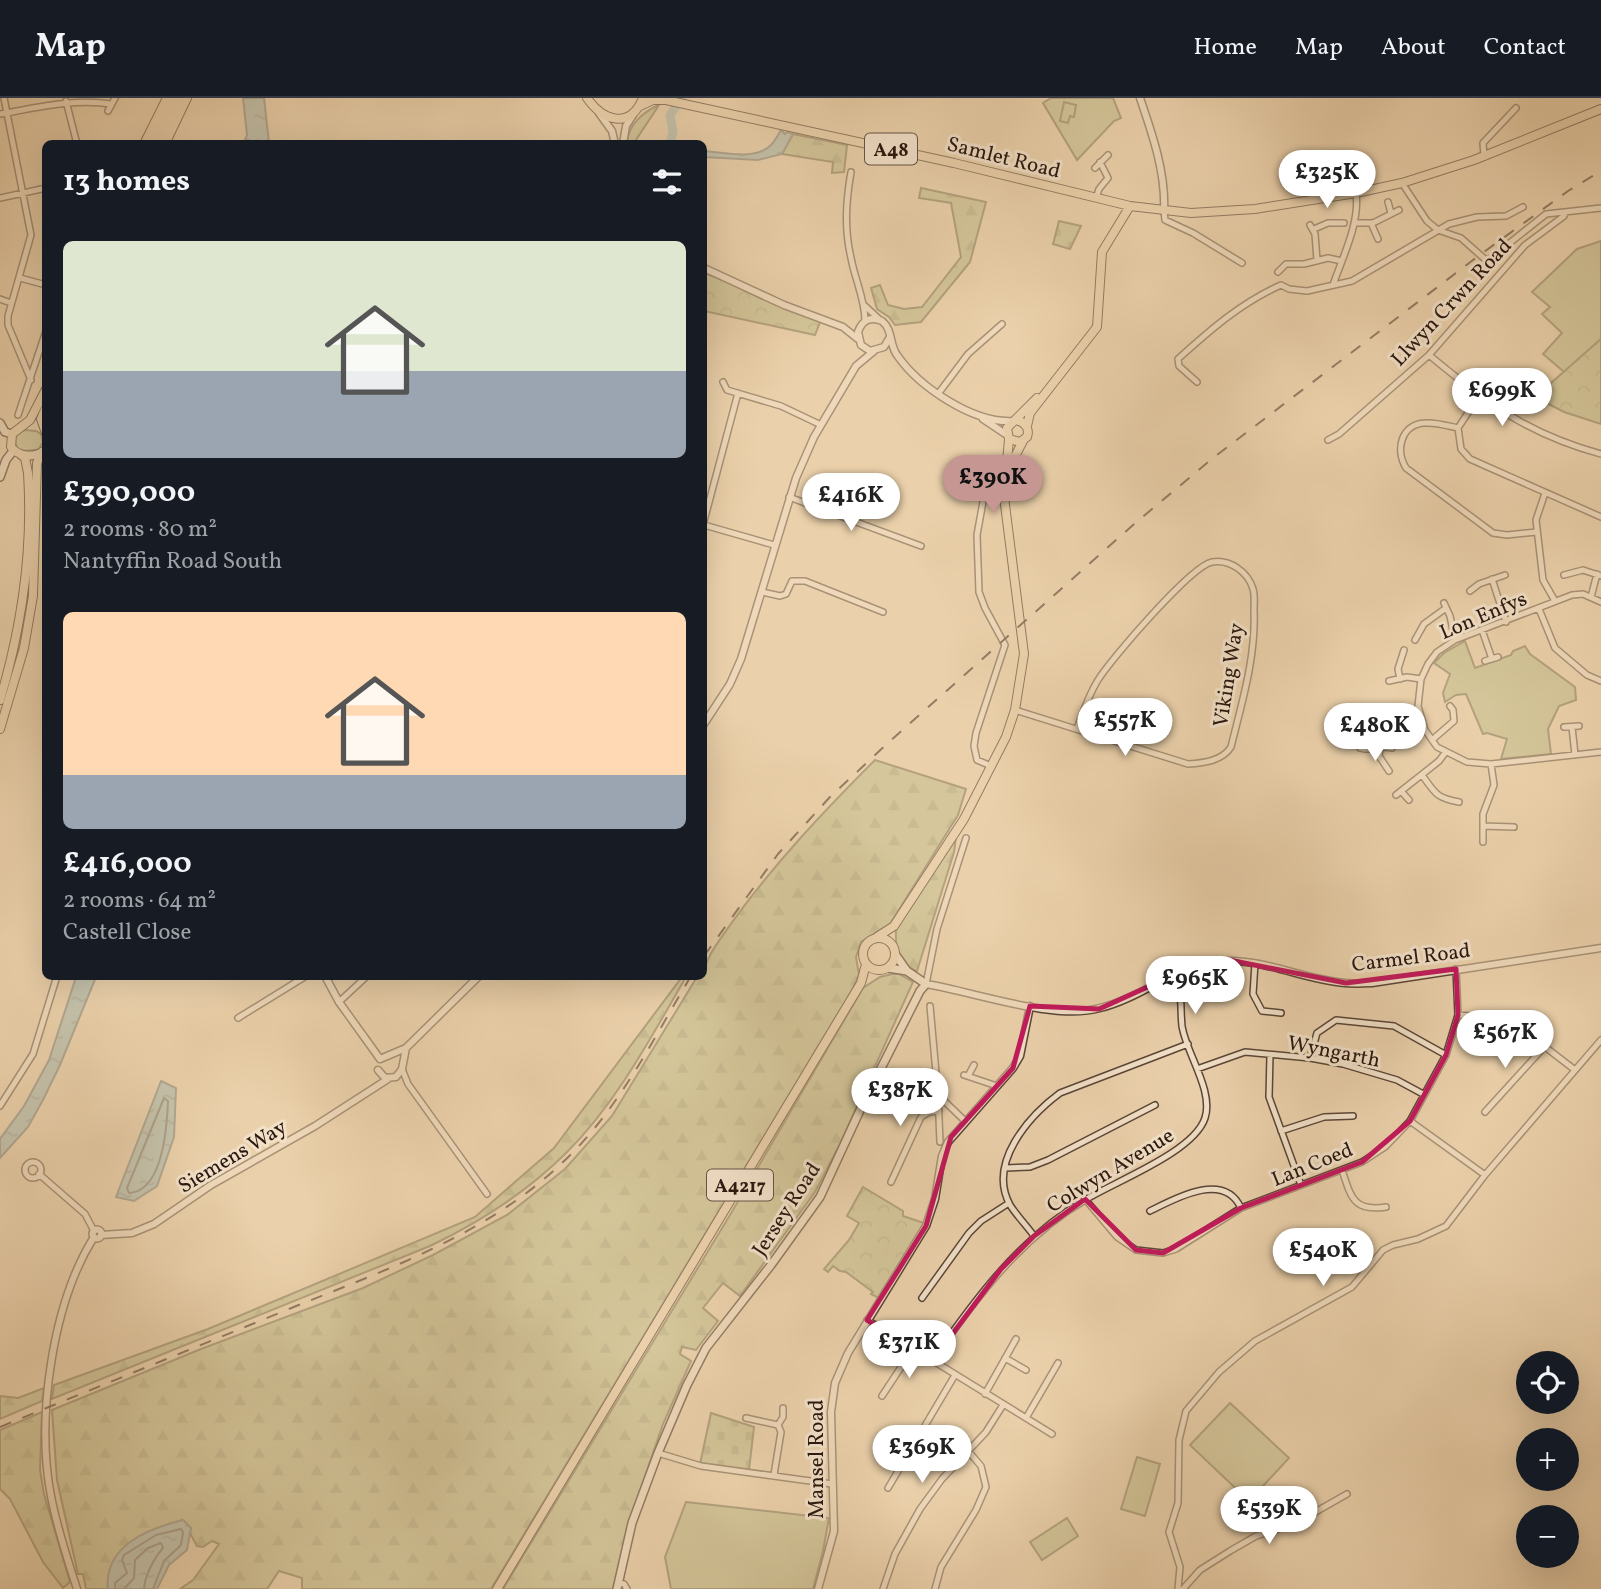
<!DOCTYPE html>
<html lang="en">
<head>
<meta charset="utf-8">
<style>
  body { margin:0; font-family:Vollkorn,serif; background:#242831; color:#f1f3f6; height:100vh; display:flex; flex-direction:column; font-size:26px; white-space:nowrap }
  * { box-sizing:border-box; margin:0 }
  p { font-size:23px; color:#9ea1a6 }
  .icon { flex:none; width:38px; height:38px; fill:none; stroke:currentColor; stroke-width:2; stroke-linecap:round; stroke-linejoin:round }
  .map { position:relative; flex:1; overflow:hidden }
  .drawer { position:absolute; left:42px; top:42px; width:665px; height:840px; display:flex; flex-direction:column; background:#171b24; border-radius:10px; box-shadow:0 7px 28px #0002 }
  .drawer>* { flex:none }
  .controls { position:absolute; left:1516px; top:1253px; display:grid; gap:14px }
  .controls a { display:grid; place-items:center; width:63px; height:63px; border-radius:50%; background:#171b24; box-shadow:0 7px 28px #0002; font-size:35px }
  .price { position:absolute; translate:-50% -60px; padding:0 16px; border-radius:24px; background:#fff; color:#222; font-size:23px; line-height:46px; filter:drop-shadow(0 2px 4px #0008) }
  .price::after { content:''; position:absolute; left:50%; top:42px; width:21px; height:16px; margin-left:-10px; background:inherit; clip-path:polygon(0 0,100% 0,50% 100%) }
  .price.active { background:#c59692; color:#111 }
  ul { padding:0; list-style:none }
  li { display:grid; align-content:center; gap:14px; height:371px; padding:0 21px }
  li span { display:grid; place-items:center; height:217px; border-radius:10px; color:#555 }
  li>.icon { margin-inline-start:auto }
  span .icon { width:126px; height:126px; fill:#fffc; stroke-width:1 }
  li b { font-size:30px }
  h2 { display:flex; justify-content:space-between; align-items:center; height:84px; padding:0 21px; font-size:30px }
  header { display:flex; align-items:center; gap:42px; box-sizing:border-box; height:98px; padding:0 35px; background:#171b24; border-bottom:2px solid #363941 }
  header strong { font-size:33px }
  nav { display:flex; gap:38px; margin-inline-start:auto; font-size:24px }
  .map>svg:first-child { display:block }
  .green { fill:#baba87; stroke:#72684a; stroke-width:2 }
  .forest { fill:url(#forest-firs); stroke:#72684a; stroke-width:2 }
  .cemetery { fill:url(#cemetery-stones); stroke:#72684a; stroke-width:2 }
  .park { fill:url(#park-crowns); stroke:#72684a; stroke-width:2 }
  .water { fill:url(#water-ripples); stroke:#6e7571; stroke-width:2 }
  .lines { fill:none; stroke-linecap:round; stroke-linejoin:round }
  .shore { stroke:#626660; stroke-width:2 }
  .river { stroke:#9bb5b3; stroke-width:9 }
  .minor-casing { stroke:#5a4536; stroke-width:8 }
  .tertiary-casing { stroke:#5a4536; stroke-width:9 }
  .secondary-casing { stroke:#2a160e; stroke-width:10 }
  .primary-casing { stroke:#2a160e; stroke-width:10 }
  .minor { stroke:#f2e1c9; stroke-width:5 }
  .tertiary { stroke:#f2e1c9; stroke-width:6 }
  .secondary { stroke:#f2e1c9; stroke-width:7 }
  .primary { stroke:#ebd1ac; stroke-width:8 }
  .rail { stroke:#2a160e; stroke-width:2; stroke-dasharray:12 12; stroke-linecap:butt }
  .marked { fill:none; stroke:#c2185b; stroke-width:5; stroke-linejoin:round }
  .labels { text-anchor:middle; stroke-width:6; stroke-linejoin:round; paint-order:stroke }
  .shield { fill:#f2e1c9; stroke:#665346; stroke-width:2 }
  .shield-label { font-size:19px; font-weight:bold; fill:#2a160e }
  .street-label { font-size:21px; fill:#2a160e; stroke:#f2e1c9 }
</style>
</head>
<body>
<header>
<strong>Map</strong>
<nav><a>Home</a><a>Map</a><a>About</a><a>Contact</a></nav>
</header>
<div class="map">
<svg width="1601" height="1491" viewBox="0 0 1601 1491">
  <defs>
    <pattern id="forest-firs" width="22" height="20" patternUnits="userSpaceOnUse" patternTransform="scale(1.75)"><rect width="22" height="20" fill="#baba87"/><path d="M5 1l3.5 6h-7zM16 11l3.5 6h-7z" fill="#a09f73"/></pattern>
    <pattern id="cemetery-stones" width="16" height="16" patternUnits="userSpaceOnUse" patternTransform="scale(1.75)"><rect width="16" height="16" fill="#baba87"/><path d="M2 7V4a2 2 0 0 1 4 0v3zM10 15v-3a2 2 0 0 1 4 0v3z" fill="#a09f73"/></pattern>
    <pattern id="park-crowns" width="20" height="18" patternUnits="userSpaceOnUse" patternTransform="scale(1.75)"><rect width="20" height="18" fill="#baba87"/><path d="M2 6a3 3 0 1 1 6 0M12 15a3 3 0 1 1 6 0" fill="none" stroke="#a09f73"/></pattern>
    <pattern id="water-ripples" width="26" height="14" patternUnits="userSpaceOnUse" patternTransform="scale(1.75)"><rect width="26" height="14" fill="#9bb5b3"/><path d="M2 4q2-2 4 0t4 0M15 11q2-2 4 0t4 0" fill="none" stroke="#7f9290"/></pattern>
  </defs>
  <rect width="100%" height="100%" fill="#ebd1ac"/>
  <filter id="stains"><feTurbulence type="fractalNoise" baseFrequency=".00286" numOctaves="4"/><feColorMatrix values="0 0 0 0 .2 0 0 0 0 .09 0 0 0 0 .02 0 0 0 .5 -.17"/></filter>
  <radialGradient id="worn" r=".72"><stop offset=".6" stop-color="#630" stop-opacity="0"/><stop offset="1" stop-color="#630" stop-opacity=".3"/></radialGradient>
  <path class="green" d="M1051,0H1113L1121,20L1114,23L1077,62L1043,5Z
    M659,7L634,45H627C628,27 643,14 659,7Z
    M1601,143V241L1564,274L1543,256L1562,235L1542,216L1550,209L1532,194L1577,151Z
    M25,332L36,333L41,336L43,344L38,352L21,353L17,350L14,340L20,333Z
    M1465,543L1475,570L1511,557L1513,553L1525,548L1530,556L1575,589L1576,602L1559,608L1548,631L1551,656L1501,661L1507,641L1487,635L1483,636L1466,596L1456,597L1445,604L1443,595L1450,576L1434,565L1444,555Z
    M1230,1305L1289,1360L1249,1403L1190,1347Z
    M1137,1359L1160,1366L1145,1418L1121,1411Z
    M686,1404L829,1420L823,1453L813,1491H671L665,1459Z
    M1067,1420L1078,1438L1042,1462L1030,1444Z"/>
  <path class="forest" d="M793,36L847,47L844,74L832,75L833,64L782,56Z
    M921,90L986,104L970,164L921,224L895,227L889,219L877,211L871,190L880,187L888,207L904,211L922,209L961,159L951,105L919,100Z
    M875,662L966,691L958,717L890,826L861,844L856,859L859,877L851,894L491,1491H302V1480L279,1473L267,1491H180L193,1482L219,1446L212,1443L203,1449L197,1448L190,1435L191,1430L183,1422C147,1431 104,1449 108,1491H86L83,1476H78L57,1382L52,1312L201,1251L363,1190L433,1157L507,1117L565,1071L612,1018L697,879L704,878C704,860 720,842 730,827C773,767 823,714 875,662Z
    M956,739L954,754L917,873C899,867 895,850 896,832Z
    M892,876H899L913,884L840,1046L815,1094L740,1198L723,1185L703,1210L718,1223L696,1252L682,1249L680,1256L691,1263L663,1326L628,1427L613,1491H503L730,1117L863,890L880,879Z
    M682,879H686C651,939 616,1006 566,1055C526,1095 480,1124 430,1148L52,1301L54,1287L208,1231L475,1119L554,1050Z
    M44,1290L42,1303L0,1321V1298L18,1300Z
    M42,1314L40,1372L44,1396L70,1484L63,1490L43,1464L10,1401L0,1391V1332Z"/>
  <path class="cemetery" d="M1059,123L1081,128L1070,151L1053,146Z
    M711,1315L754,1329L749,1372L700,1366Z"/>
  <path class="park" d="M1064,4L1076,7L1074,19L1070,18L1068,25L1060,23Z
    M704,175L728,184L762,201L820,224L815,237L704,213Z
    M1601,241V326L1564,314L1535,299Z
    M863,1089L903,1113V1118L924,1125L879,1200L871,1196L873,1194L846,1174L840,1173L833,1168L828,1174L824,1171L849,1142L859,1125L847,1118Z"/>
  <path class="water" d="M243,0H264L269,45H250L249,42H245L247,37Z
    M781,32L785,36L787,34L793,36L782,56L758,62L704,59V53C723,54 756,63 771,47C775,43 778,37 781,32Z
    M76,879H96L60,967L44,1000L28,1029L0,1060V1041L24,1008L49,962Z
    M161,983L176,990L174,1039L157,1088L134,1103L116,1099Z
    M183,1422L191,1430L187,1452L169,1467L157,1491H108C104,1448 147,1431 183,1422Z"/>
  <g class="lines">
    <path class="shore" d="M164,1000L168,1003C167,1028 163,1093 129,1095L127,1090Z
      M115,1491V1485L127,1475L122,1462L124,1457L156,1437L181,1431L183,1434L181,1447L164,1463L153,1491
      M124,1491L134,1480L135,1462L148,1450L161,1445L163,1450C154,1460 145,1477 144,1491"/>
    <path class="river" d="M670,46L673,34L670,17L682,0"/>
    <g class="minor-casing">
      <path id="minor" d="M4,0L31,137L8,218V227L31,282
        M66,3L77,46
        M108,13L115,0
        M0,16C36,10 75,0 111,6
        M1484,58L1483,45L1516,10
        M1095,70L1108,57
        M851,74C846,103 844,130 851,160C855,182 865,201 865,223
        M1402,85L1427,123L1438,132L1461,140L1487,163L1546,116L1601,110
        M0,100L46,90
        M1096,100L1099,91L1108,80L1100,64
        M1388,104L1391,115
        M1164,113L1165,122L1193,135L1242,165
        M1354,125H1373L1399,112
        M1371,125L1378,141
        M1310,127L1315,136L1317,162
        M1314,131L1328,125H1344
        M1278,174L1286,166H1304L1328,160L1342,163
        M20,180L46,187
        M1333,187C1343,158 1360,125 1356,95
        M0,201L11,205
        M865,208L879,221
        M1429,257C1487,305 1527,336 1601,356
        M723,284L727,292L781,308L821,327
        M1197,284L1179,268L1178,261C1210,232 1242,204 1281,187L1289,191L1307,193L1352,183L1449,126L1477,119L1506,118L1523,109
        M938,296L968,256L1002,226
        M1479,298L1458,330L1461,351L1470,361L1601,419
        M18,317L46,233
        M1458,330C1448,328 1436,324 1425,325C1401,326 1395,352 1406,370L1493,435L1507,437L1537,434
        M1328,342L1339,336L1429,257L1525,147L1564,118L1565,114
        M1545,395L1536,422L1543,482L1555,503
        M789,399L921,448
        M704,423L738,295
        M704,427L774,447
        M1564,477L1583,472L1601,478
        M1492,481L1506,524
        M1470,493L1479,486L1505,477
        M762,494L780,498L786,496L792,483H805L883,514
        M1591,499L1597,476
        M1601,504L1583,496L1572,497L1455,542L1437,554L1428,566L1421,581L1418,608L1425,632L1437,649L1467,664L1491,666L1601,654
        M1444,505L1450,518L1455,542
        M1539,511L1555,550L1587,577L1601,583
        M1482,532L1492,561
        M1415,542L1424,526L1446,510
        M1485,563L1498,559
        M1400,581L1398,571L1404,552
        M1389,583L1407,579L1421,581
        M1015,612L1188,666C1204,665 1222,663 1231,649C1242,604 1256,559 1254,512C1254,506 1255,497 1253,491C1248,474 1230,461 1212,464C1191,468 1111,561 1098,582C1088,598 1083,614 1077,631
        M1362,625L1383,631L1420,619
        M1564,629L1579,628
        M1572,629L1575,657
        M1383,631L1379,658L1389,673
        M1432,642L1454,623L1453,612L1450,608
        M1360,650C1373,654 1380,647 1392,650
        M991,668L977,662L974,648L976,635L1005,547L985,510L979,494L977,437L988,376L1009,373
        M1422,677C1435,695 1436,700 1459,704
        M1401,693L1409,702
        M1396,697L1439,663L1445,655
        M1483,728L1514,729
        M1483,744V716L1494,687L1491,666
        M1255,865L1253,896L1262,913L1281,915
        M926,886L937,831L966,740
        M339,904L367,878
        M930,908L938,997L940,1044
        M1458,917L1509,921L1575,972
        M238,920L306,878
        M1270,957L1269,999L1301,1087
        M1310,960L1317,935L1336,922L1394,928L1446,957
        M402,971L408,986L487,1096
        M1197,971L1245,954L1310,960L1343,966L1397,982L1423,996
        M964,977L997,988
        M968,978L974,967
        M938,997L965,1023
        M0,1008L33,956L57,878
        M1485,1014L1545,948
        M1410,1023L1485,1077
        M1281,1033L1324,1019L1353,1018
        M25 1072a8 8 0 1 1 16 0a8 8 0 1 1-16 0Z
        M1005,1070L1030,1069L1048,1062L1155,1007
        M1342,1072C1351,1099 1353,1114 1386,1109
        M39,1076L85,1116L94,1133
        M891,1084L921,1019L929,1014L939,1013
        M1085,1101L1117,1139L1136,1152L1163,1155L1176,1151L1241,1110L1362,1064L1385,1049L1410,1023L1446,957L1458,917L1456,871
        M1150,1113C1176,1100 1224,1073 1241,1110
        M1034,1138C1027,1128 1017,1118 1010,1107C987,1065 1029,1018 1060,995L1188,946
        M922,1200L969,1135L981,1123L1009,1105
        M867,1222L1052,1336
        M1005,1260L1026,1272
        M933,1262C975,1201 1020,1140 1085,1102C1116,1083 1194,1054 1205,1020C1214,993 1186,955 1182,928C1180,910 1183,893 1174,877
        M985,1296L1016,1241
        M882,1298L913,1251
        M746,1320L778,1327L781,1334L774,1377
        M1026,1320L1058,1265
        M778,1327L783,1319V1310
        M658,1355L701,1368L832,1386
        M888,1390L955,1277
        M619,1485L624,1486L627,1491
        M883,1491L895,1456L920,1411L942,1381L986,1334L1003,1307
        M935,1491L941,1469L976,1412L986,1389L981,1368L969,1354
        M1178,1491L1180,1469L1169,1434L1178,1405L1179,1342L1186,1313L1219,1274L1255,1243L1352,1189L1383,1152L1393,1147L1418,1141L1446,1128L1485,1077L1601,942
        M1183,1491L1200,1472L1230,1453L1256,1438L1296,1425L1347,1396"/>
    </g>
    <g class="tertiary-casing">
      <path id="tertiary" d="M1140,0C1152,35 1166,75 1164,113
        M599,15L612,33L615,46
        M623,46L626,28L633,17
        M704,170L784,207L843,229L858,241
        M890,239L884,249L870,253L861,247L858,234C862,222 871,218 882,223C893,232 889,246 897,257C919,289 974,326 1014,323
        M983,321L1007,337
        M704,626L730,586L741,561L796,380L814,339L856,268L874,253
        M325,878L339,904L380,961
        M926,886C975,894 1053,923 1100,910C1145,899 1182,862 1230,863C1269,863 1306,882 1345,885C1354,886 1363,885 1372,885L1601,850
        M380,961L406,950L479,878
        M378,972L385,980L396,979L402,971L406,950
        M92.5 1136a4.5 4.5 0 1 1 9 0a4.5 4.5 0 1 1-9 0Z
        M101,1137L132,1135L154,1126L211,1087L315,1028L388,981
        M77,1491C67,1460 57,1430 51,1398C36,1321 52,1206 94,1139
        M818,1491L834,1433L831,1314L835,1285L848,1255L926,1128L935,1101L942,1058L948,1044L1013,970L1020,958L1030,908"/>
    </g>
    <g class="secondary-casing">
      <path id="secondary" d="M0,325L5,334L12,336
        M0,379L6,362L13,353
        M895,856L907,873
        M617,1491L632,1425L658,1355L687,1287L706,1250L771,1167L820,1099L862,1008L920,893L926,886L907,873L888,870"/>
    </g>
    <g class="primary-casing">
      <path id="primary" d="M587,0C603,23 630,32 643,0
        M640,8L653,2H666L954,65L1130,108L1191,115L1255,111L1356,95L1402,85L1474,62L1601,11
        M144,46L167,0
        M151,46L173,0
        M158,46L180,0
        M165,46L187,0
        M46,309L41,321L46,335
        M1016,322C1025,324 1030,330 1027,339L1020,344L1009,341L1007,330L1037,300
        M1027,328L1030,315L1097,229L1102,154L1130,108
        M44,353C33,360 19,359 11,349L12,336L30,322L46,291
        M1010,368L1023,343
        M0,602C22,528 33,452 28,375L25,360L20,356
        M0,631L24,550L33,498L37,365L42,354
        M877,839L894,828L964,721L1006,639L1015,612L1024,556L1004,399L1009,341
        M863 856a16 16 0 1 1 32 0a16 16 0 1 1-32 0Z
        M497,1491L861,885L866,866"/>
    </g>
    <use href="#minor" class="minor"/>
    <use href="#tertiary" class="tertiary"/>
    <use href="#secondary" class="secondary"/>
    <use href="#primary" class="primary"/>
    <path class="rail" d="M704,858L778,756L829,700L889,644L1133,427L1213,360L1477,159L1568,93L1601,73
      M0,1329C95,1290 189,1252 284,1213C382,1173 484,1139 562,1065C618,1013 652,943 691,878"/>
  </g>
  <path d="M0 0H1601V1491H0ZM1229,862L1346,885L1456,871L1458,917L1446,957L1410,1023L1362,1064L1241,1110L1163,1155L1136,1152L1085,1101L1034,1138L1001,1171L933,1262L867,1222L926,1128L951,1039L1013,970L1030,908L1099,911L1174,877Z" fill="#ebd1ac" fill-opacity=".55" fill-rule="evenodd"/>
  <path class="marked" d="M1229,862L1346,885L1456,871L1458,917L1446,957L1410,1023L1362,1064L1241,1110L1163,1155L1136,1152L1085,1101L1034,1138L1001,1171L933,1262L867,1222L926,1128L951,1039L1013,970L1030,908L1099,911L1174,877Z"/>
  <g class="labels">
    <g class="shield">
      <rect x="865" y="35.5" width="52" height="31" rx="5"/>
      <rect x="707" y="1071.5" width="66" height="31" rx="5"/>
    </g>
    <g class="shield-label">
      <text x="891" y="58">A48</text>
      <text x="740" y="1094">A4217</text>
    </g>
    <g class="street-label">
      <text transform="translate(1004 59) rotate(14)" y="7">Samlet Road</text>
      <text transform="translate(1451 204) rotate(-47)" y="7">Llwyn Crwn Road</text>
      <text transform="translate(1483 517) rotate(-23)" y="7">Lon Enfys</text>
      <text transform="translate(1228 577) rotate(-81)" y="7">Viking Way</text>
      <text transform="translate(1411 859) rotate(-7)" y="7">Carmel Road</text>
      <text transform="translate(1334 953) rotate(11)" y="7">Wyngarth</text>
      <text transform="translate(232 1058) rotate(-31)" y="7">Siemens Way</text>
      <text transform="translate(1312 1066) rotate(-22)" y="7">Lan Coed</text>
      <text transform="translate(1110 1072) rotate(-31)" y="7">Colwyn Avenue</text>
      <text transform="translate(786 1111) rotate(-57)" y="7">Jersey Road</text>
      <text transform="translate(816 1361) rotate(-90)" y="7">Mansel Road</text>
    </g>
  </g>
  <rect width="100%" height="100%" filter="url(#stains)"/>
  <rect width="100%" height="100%" fill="url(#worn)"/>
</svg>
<div class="controls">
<a><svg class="icon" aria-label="locate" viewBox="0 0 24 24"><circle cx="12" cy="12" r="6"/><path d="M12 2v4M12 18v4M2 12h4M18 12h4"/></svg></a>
<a>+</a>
<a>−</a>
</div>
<b class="price" style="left:1327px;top:112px">£325K</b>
<b class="price" style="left:1502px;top:330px">£699K</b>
<b class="price active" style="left:993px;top:417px">£390K</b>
<b class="price" style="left:851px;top:435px">£416K</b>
<b class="price" style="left:1125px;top:660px">£557K</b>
<b class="price" style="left:1375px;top:665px">£480K</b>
<b class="price" style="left:1195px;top:918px">£965K</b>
<b class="price" style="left:1505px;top:972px">£567K</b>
<b class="price" style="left:900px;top:1030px">£387K</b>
<b class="price" style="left:1323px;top:1190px">£540K</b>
<b class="price" style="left:909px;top:1282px">£371K</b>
<b class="price" style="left:922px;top:1387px">£369K</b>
<b class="price" style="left:1269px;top:1448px">£539K</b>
<section class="drawer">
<h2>13 homes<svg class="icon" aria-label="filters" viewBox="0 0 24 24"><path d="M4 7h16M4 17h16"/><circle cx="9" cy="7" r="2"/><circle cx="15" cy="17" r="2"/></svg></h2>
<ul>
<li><span style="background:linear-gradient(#dfe7d0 60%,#9aa5b1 0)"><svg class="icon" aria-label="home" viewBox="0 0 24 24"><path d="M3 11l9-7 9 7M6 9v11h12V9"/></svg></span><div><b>£390,000</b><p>2 rooms · 80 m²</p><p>Nantyffin Road South</p></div></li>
<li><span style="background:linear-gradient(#ffd9b3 75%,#9aa5b1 0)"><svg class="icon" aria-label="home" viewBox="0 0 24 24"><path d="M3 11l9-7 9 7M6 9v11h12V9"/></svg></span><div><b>£416,000</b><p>2 rooms · 64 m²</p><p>Castell Close</p></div></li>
</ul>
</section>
</div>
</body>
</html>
